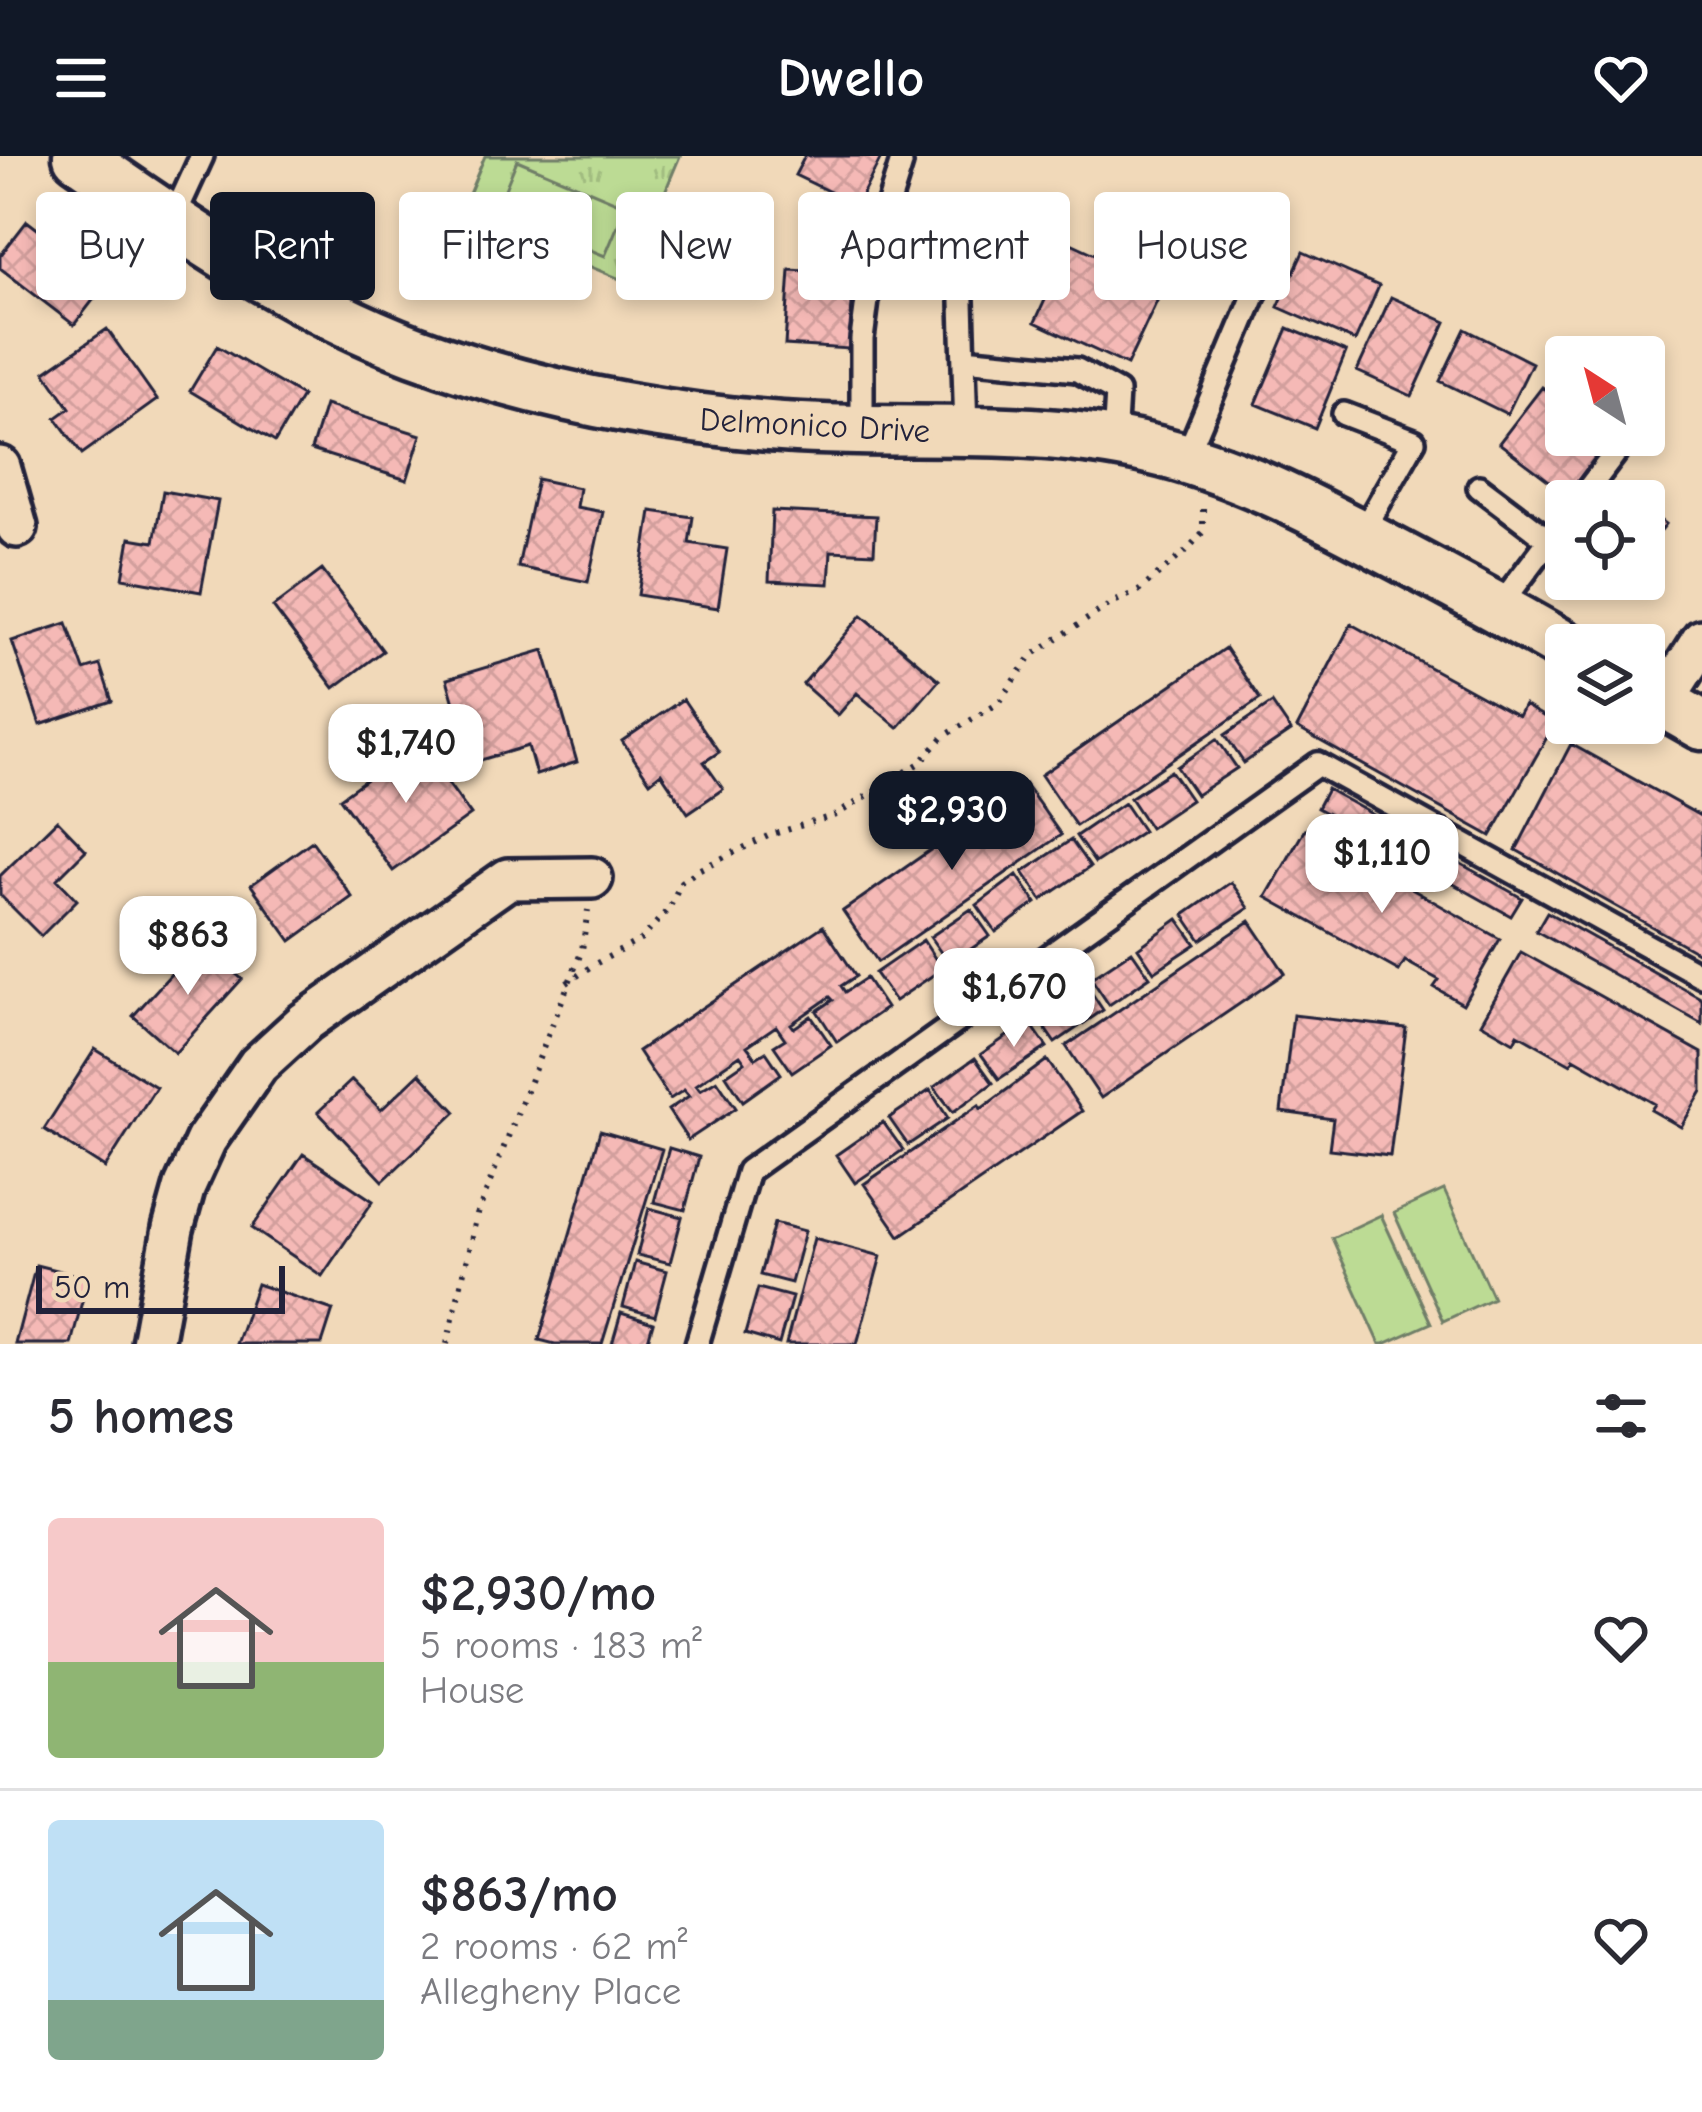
<!DOCTYPE html>
<html lang="en">
<head>
<meta charset="utf-8">
<style>
  body { margin:0; font-family:"Comic Neue",sans-serif; background:#f2f2f3; color:#2b2b33; height:100vh; display:flex; flex-direction:column; font-size:45px; white-space:nowrap }
  * { box-sizing:border-box; margin:0 }
  p { font-size:39px; color:#7c7c81 }
  .icon { flex:none; width:66px; height:66px; fill:none; stroke:currentColor; stroke-width:2; stroke-linecap:round; stroke-linejoin:round }
  .map { position:relative; height:1188px; overflow:hidden }
  .side { display:flex; flex-direction:column; background:#fff; flex:1 }
  .side>* { flex:none }
  .top-card { position:absolute; left:36px; top:36px; width:1632px; height:108px; display:flex; gap:24px }
  .needle { width:78px; rotate:324deg }
  .tools { position:absolute; left:1545px; top:180px; display:grid; gap:24px }
  .tools a { display:grid; place-items:center; width:120px; height:120px; border-radius:12px; background:#fff; box-shadow:0 6px 18px #0003; font-size:60px }
  .scale { position:absolute; left:36px; bottom:30px; width:249px; box-sizing:border-box; padding-left:12px; border:6px solid #22223b; border-top:0; font-size:33px; line-height:42px; white-space:nowrap; color:#22223b; -webkit-text-stroke:9px #f1d9b9; paint-order:stroke }
  .price { position:absolute; translate:-50% -102px; padding:0 27px; border-radius:24px; background:#fff; color:#222; font-size:39px; line-height:78px; filter:drop-shadow(0 3px 6px #0008) }
  .price::after { content:''; position:absolute; left:50%; top:72px; width:36px; height:27px; margin-left:-18px; background:inherit; clip-path:polygon(0 0,100% 0,50% 100%) }
  .price.on { background:#111827; color:#fff }
  ul { padding:0; list-style:none }
  li { display:flex; align-items:center; gap:36px; height:300px; padding:0 48px }
  li+li { border-top:3px solid #e1e1e2 }
  li span { display:grid; place-items:center; flex:none; width:336px; height:240px; border-radius:12px; color:#555 }
  li>.icon { margin-inline-start:auto }
  span .icon { width:144px; height:144px; fill:#fffc; stroke-width:1 }
  li b { font-size:51px }
  h2 { display:flex; justify-content:space-between; align-items:center; height:144px; padding:0 48px; font-size:51px }
  .pill { padding:0 42px; border-radius:12px; background:#fff; box-shadow:0 6px 18px #0003; font-size:42px; line-height:108px }
  .pill.on { background:#111827; color:#fff }
  header { display:flex; justify-content:space-between; align-items:center; height:156px; padding:0 48px; background:#111827; color:#fff; font-size:54px; font-weight:700 }
  .map>svg:first-child { display:block }
  .grass { fill:url(#grass-tufts); stroke:#6f7e68; stroke-width:3 }
  .pitch { fill:#bcdb94; stroke:#6f7e68; stroke-width:3 }
  .building { fill:url(#building-cross-hatch); stroke:#22223b; stroke-width:3 }
  .lines { fill:none; stroke-linecap:round; stroke-linejoin:round }
  .service-casing { stroke:#22223b; stroke-width:30 }
  .minor-casing { stroke:#22223b; stroke-width:48 }
  .tertiary-casing { stroke:#22223b; stroke-width:57 }
  .path { stroke:#22223b; stroke-width:6; stroke-dasharray:3 9; stroke-linecap:butt }
  .service { stroke:#f1d9b9; stroke-width:21 }
  .minor { stroke:#f1d9b9; stroke-width:39 }
  .tertiary { stroke:#f1d9b9; stroke-width:48 }
  .labels { text-anchor:middle; stroke-width:9; stroke-linejoin:round; paint-order:stroke }
  .street-label { font-size:33px; fill:#22223b; stroke:#f1d9b9 }
</style>
</head>
<body>
<header><svg class="icon" aria-label="menu" viewBox="0 0 24 24"><path d="M4 6h16M4 12h16M4 18h16"/></svg>Dwello<svg class="icon" aria-label="heart" viewBox="0 0 24 24"><path d="M12 20l-8-8c-3-5 5-10 8-4 3-6 11-1 8 4z"/></svg></header>
<div class="map">
<svg width="1702" height="1188" viewBox="0 0 1702 1188">
  <defs>
    <pattern id="grass-tufts" width="24" height="20" patternUnits="userSpaceOnUse" patternTransform="scale(3)"><rect width="24" height="20" fill="#bcdb94"/><path d="M3 7l-1-3M5 7V3M7 7l1-3M15 17l-1-3M17 17v-4M19 17l1-3" fill="none" stroke="#a1bc80"/></pattern>
    <pattern id="building-cross-hatch" width="8" height="8" patternUnits="userSpaceOnUse" patternTransform="scale(3)"><rect width="8" height="8" fill="#f5b9b6"/><path d="M0 0l8 8M0 8l8-8" fill="none" stroke="#d29f9d"/></pattern>
  </defs>
  <rect width="100%" height="100%" fill="#f1d9b9"/>
  <filter id="ink" filterUnits="userSpaceOnUse"><feTurbulence type="fractalNoise" baseFrequency=".00833" numOctaves="2"/><feDisplacementMap in="SourceGraphic" scale="24" xChannelSelector="R" yChannelSelector="G"/><feConvolveMatrix kernelMatrix="1 2 1 2 8 2 1 2 1" color-interpolation-filters="sRGB"/></filter>
  <g filter="url(#ink)">
    <path class="grass" d="M485,0H680L627,126L461,57Z"/>
    <path class="pitch" d="M517,4L626,50L605,100L496,55Z
      M1444,1034L1493,1142L1443,1165L1394,1057Z
      M1381,1059L1431,1167L1384,1188H1380L1332,1082Z"/>
    <path class="building" d="M805,0H882L857,49L795,19Z
      M27,65L107,126L74,169L0,112V100Z
      M1071,87L1164,130L1127,209L1035,166Z
      M1303,96L1379,130L1355,185L1278,151Z
      M790,114L854,118L849,193L785,189Z
      M1391,141L1446,166L1412,240L1357,215Z
      M1288,172L1346,196L1315,272L1256,248Z
      M107,173L157,244L82,298L56,262L70,252L45,216Z
      M1465,173L1532,207L1507,258L1440,225Z
      M217,190L302,240L275,286L190,235Z
      M1542,231L1566,250V279H1603L1611,286L1569,340L1499,287Z
      M325,249L421,279L407,324L311,294Z
      M537,323L579,332L576,351L603,356L588,426L518,411Z
      M1617,330L1636,345H1605Z
      M163,335L218,345L201,436L123,422L130,382L154,386Z
      M1644,351L1666,368L1644,396Z
      M651,355L693,361L689,387L727,393L718,452L638,439Z
      M772,355L876,360L874,397L831,395L829,428L769,425Z
      M322,414L383,495L334,532L273,451Z
      M862,459L939,524L898,572L857,537L838,559L803,528Z
      M67,467L84,514L100,509L112,545L40,569L12,485Z
      M1351,468L1518,560L1524,549L1555,567L1491,680L1297,572Z
      M1225,492L1260,543L1076,670L1041,619Z
      M544,494L577,606L536,619L528,590L471,607L447,523Z
      M683,543L719,596L704,606L723,633L688,657L661,617L650,626L622,585Z
      M1272,547L1291,575L1244,607L1225,579Z
      M1217,583L1237,612L1196,639L1177,611Z
      M418,586L471,659L393,715L340,642Z
      M1571,588L1702,661V799L1516,694Z
      M1171,615L1191,644L1150,672L1130,642Z
      M1025,628L1061,679L878,806L843,755Z
      M1327,633L1522,742L1511,760L1317,652Z
      M1124,647L1143,675L1095,707L1076,680Z
      M57,664L86,694L57,723L77,744L41,780L0,739V720Z
      M1305,673L1500,783L1463,848L1434,831L1439,824L1405,805L1399,815L1266,741Z
      M1071,684L1090,711L1042,744L1023,716Z
      M312,685L352,741L291,785L251,729Z
      M1017,719L1036,747L996,776L977,749Z
      M1231,726L1249,752L1201,784L1184,759Z
      M971,753L990,780L949,808L930,781Z
      M1547,756L1702,843V868L1536,775Z
      M1178,763L1196,788L1154,816L1138,792Z
      M1250,765L1285,817L1101,942L1066,890Z
      M823,770L856,820L841,830L845,836L866,822L886,852L837,886L817,855L833,844L830,841L791,868L794,872L811,860L831,889L792,916L774,890L785,883L776,870L747,890L756,902L766,896L781,918L743,945L726,919L745,906L740,899L696,929L700,934L717,924L736,952L688,984L668,954L689,940L684,934L670,943L638,895Z
      M923,784L942,813L895,845L875,817Z
      M200,786L242,823L175,897L133,860Z
      M1132,795L1150,821L1109,849L1091,822Z
      M1521,796L1702,897V935L1681,971L1651,954L1655,948L1574,902L1571,908L1518,878L1514,886L1481,867Z
      M1085,827L1103,854L1055,887L1036,860Z
      M1293,859L1406,872L1390,1000L1329,993L1333,963L1281,956Z
      M1029,865L1047,891L999,923L981,898Z
      M95,893L156,931L105,1012L44,973Z
      M975,902L993,927L953,956L934,931Z
      M1047,904L1082,955L900,1080L864,1028L979,949L981,953Z
      M420,917L456,956L383,1025L318,956L352,924L381,954Z
      M930,934L948,962L908,989L889,962Z
      M883,966L903,994L855,1027L836,999Z
      M600,975L662,993L602,1188H555L539,1184Z
      M669,992L699,1001L685,1054L654,1046Z
      M303,998L373,1045L322,1120L252,1072Z
      M649,1052L682,1061L670,1107L637,1099Z
      M774,1067L805,1075L791,1127L760,1119Z
      M814,1082L881,1100L857,1188H786Z
      M635,1106L667,1115L655,1160L623,1151Z
      M36,1109L88,1122L71,1188H15Z
      M257,1128L333,1154L322,1188H236Z
      M758,1132L792,1141L779,1188L745,1178Z
      M621,1157L653,1167L647,1188H612Z"/>
    <g class="lines">
      <g class="service-casing">
        <path id="service" d="M172,65L202,0
          M961,114L966,274
          M964,203L1077,214L1117,236L1114,286
          M1344,258L1414,285L1361,379
          M862,272V183L873,99L901,8
          M1185,304L1270,102
          M1479,331L1549,384
          M1579,345L1629,279
          M1498,452L1566,362
          M697,1188L748,1015L1318,608L1702,820"/>
      </g>
      <g class="minor-casing">
        <path id="minor" d="M0,311L17,371
          M1662,547L1702,484
          M152,1188L173,1073L185,1030L206,984L258,909L305,866L508,723L592,722"/>
      </g>
      <g class="tertiary-casing">
        <path id="tertiary" d="M78,0C183,73 294,150 415,195C528,237 649,260 769,270C896,281 1024,264 1149,293C1232,312 1308,351 1383,391C1444,423 1506,456 1566,491
          M1644,536L1702,569"/>
      </g>
      <path class="path" d="M567,827L593,809L642,783L670,751L681,726L700,713L770,679L836,659L920,607L943,581L999,547L1032,499L1112,447L1140,434L1185,396L1203,376V348
        M447,1188L477,1059L582,794L588,754"/>
      <use href="#service" class="service"/>
      <use href="#minor" class="minor"/>
      <use href="#tertiary" class="tertiary"/>
    </g>
  </g>
  <g class="labels">
    <g class="street-label">
      <text transform="translate(815 268) rotate(3)" y="12">Delmonico Drive</text>
    </g>
  </g>
</svg>
<div class="tools">
<a><svg class="needle" viewBox="-14 -14 28 28"><path d="M0-13l5 13h-10z" fill="#e53935"/><path d="M0 13l5-13h-10z" fill="#7c7c81"/></svg></a>
<a><svg class="icon" aria-label="locate" viewBox="0 0 24 24"><circle cx="12" cy="12" r="6"/><path d="M12 2v4M12 18v4M2 12h4M18 12h4"/></svg></a>
<a><svg class="icon" aria-label="layers" viewBox="0 0 24 24"><path d="M12 4l9 5-9 5-9-5zM3 14l9 5 9-5"/></svg></a>
</div>
<div class="scale">50 m</div>
<b class="price" style="left:406px;top:650px">$1,740</b>
<b class="price on" style="left:952px;top:717px">$2,930</b>
<b class="price" style="left:1382px;top:760px">$1,110</b>
<b class="price" style="left:188px;top:842px">$863</b>
<b class="price" style="left:1014px;top:894px">$1,670</b>
<div class="top-card">
<a class="pill">Buy</a>
<a class="pill on">Rent</a>
<a class="pill">Filters</a>
<a class="pill">New</a>
<a class="pill">Apartment</a>
<a class="pill">House</a>
</div>
</div>
<section class="side">
<h2>5 homes<svg class="icon" aria-label="filters" viewBox="0 0 24 24"><path d="M4 7h16M4 17h16"/><circle cx="9" cy="7" r="2"/><circle cx="15" cy="17" r="2"/></svg></h2>
<ul>
<li><span style="background:linear-gradient(#f6c9c9 60%,#8fb573 0)"><svg class="icon" aria-label="home" viewBox="0 0 24 24"><path d="M3 11l9-7 9 7M6 9v11h12V9"/></svg></span><div><b>$2,930/mo</b><p>5 rooms · 183 m²</p><p>House</p></div><svg class="icon" aria-label="heart" viewBox="0 0 24 24"><path d="M12 20l-8-8c-3-5 5-10 8-4 3-6 11-1 8 4z"/></svg></li>
<li><span style="background:linear-gradient(#bfe0f5 75%,#7fa58c 0)"><svg class="icon" aria-label="home" viewBox="0 0 24 24"><path d="M3 11l9-7 9 7M6 9v11h12V9"/></svg></span><div><b>$863/mo</b><p>2 rooms · 62 m²</p><p>Allegheny Place</p></div><svg class="icon" aria-label="heart" viewBox="0 0 24 24"><path d="M12 20l-8-8c-3-5 5-10 8-4 3-6 11-1 8 4z"/></svg></li>
</ul>
</section>
</body>
</html>
